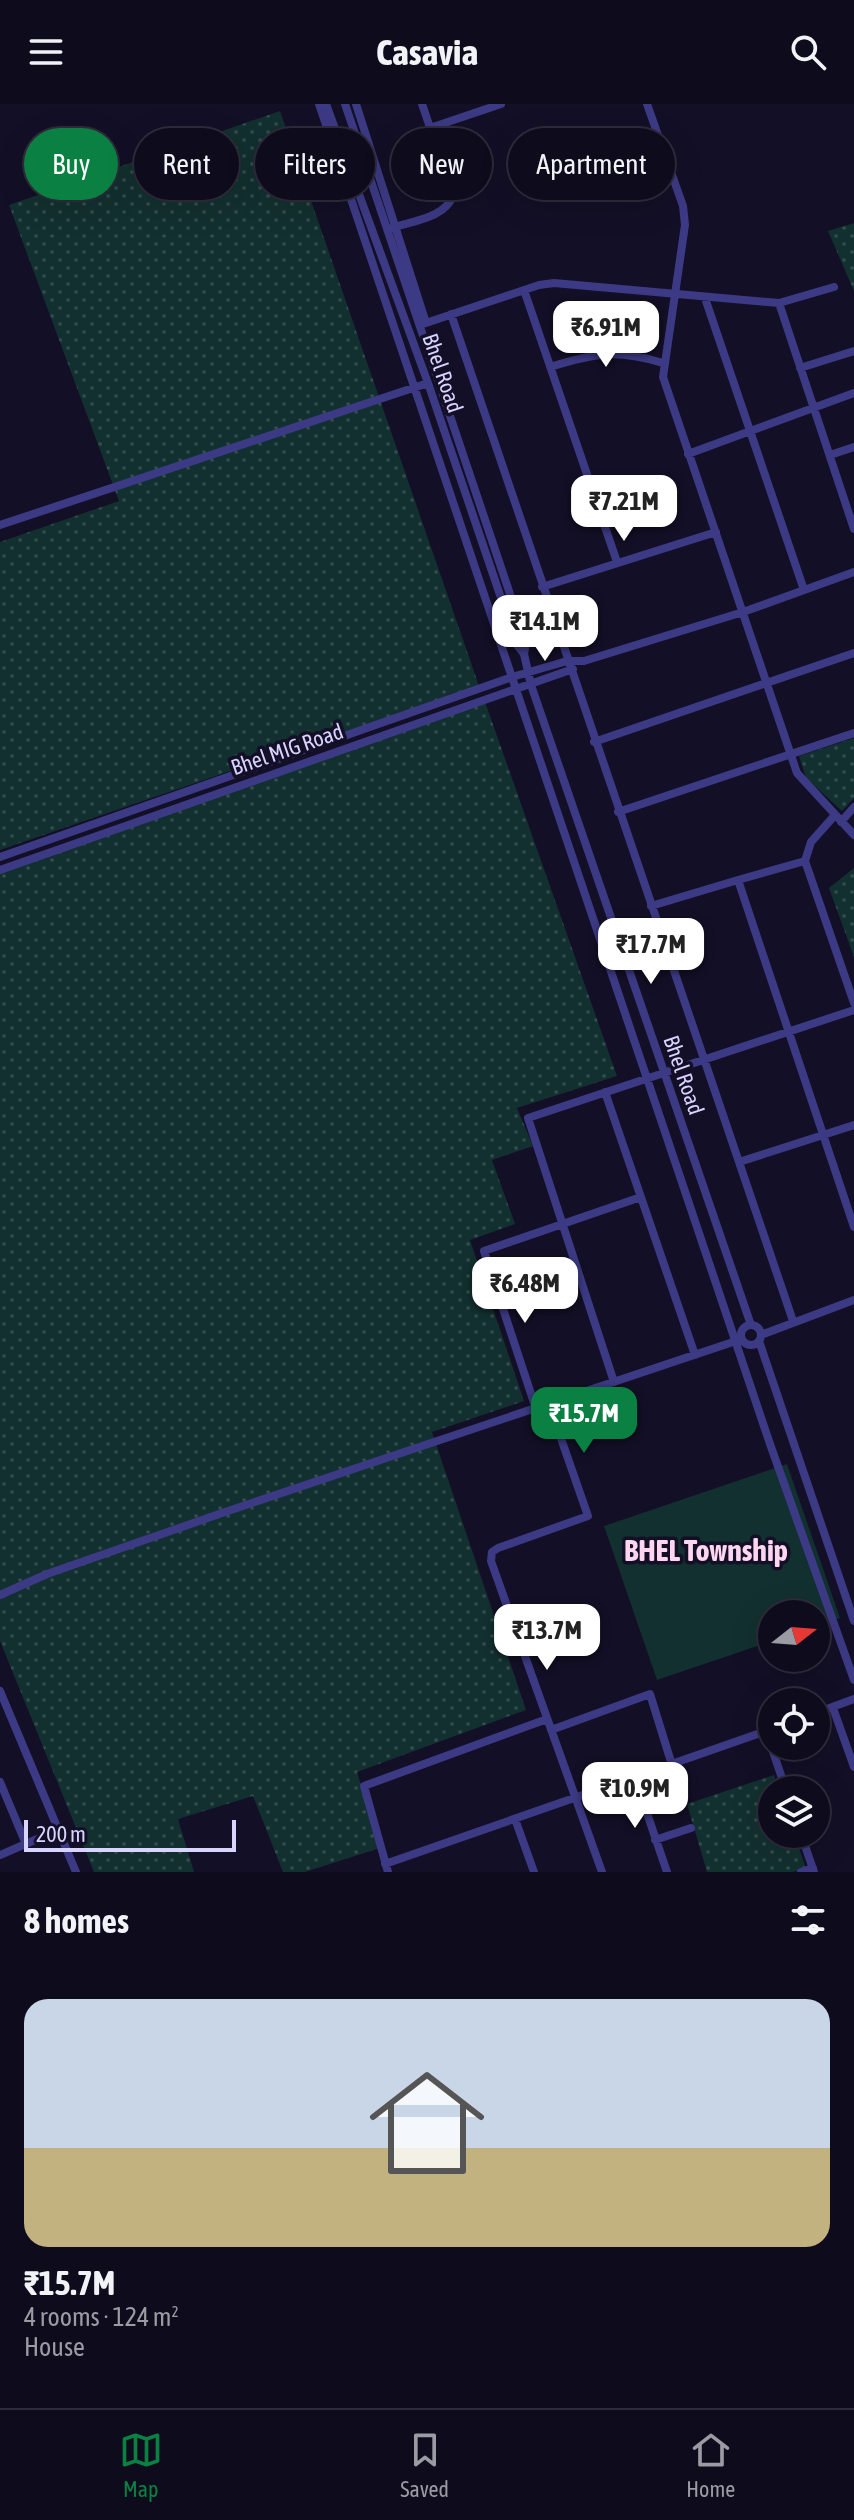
<!DOCTYPE html>
<html lang="en">
<head>
<meta charset="utf-8">
<style>
  body { margin:0; font-family:"Asap Condensed",sans-serif; background:#1c1929; color:#f1f3f6; height:100vh; display:flex; flex-direction:column; font-size:30px; white-space:nowrap }
  * { box-sizing:border-box; margin:0 }
  p { font-size:26px; color:#9b9ba3 }
  .icon { flex:none; width:44px; height:44px; fill:none; stroke:currentColor; stroke-width:2; stroke-linecap:round; stroke-linejoin:round }
  .map { position:relative; height:1768px; overflow:hidden }
  .sheet { display:flex; flex-direction:column; background:#0e0b1c; flex:1 }
  .sheet>* { flex:none }
  .banner { position:absolute; left:24px; top:24px; width:806px; height:72px; display:flex; gap:16px }
  .needle { width:52px; rotate:73deg }
  .controls { position:absolute; left:758px; top:1496px; display:grid; gap:16px }
  .controls a { display:grid; place-items:center; width:72px; height:72px; border-radius:50%; background:#0e0b1c; box-shadow:0 8px 32px #0002,0 0 0 2px #2e2b3b; font-size:40px }
  .scale { position:absolute; left:24px; bottom:20px; width:212px; box-sizing:border-box; padding-left:8px; border:4px solid #d9d4ff; border-top:0; font-size:22px; line-height:28px; white-space:nowrap; color:#d9d4ff; -webkit-text-stroke:6px #130f26; paint-order:stroke }
  .price { position:absolute; translate:-50% -68px; padding:0 18px; border-radius:16px; background:#fff; color:#222; font-size:26px; line-height:52px; filter:drop-shadow(0 2px 4px #0008) }
  .price::after { content:''; position:absolute; left:50%; top:48px; width:24px; height:18px; margin-left:-12px; background:inherit; clip-path:polygon(0 0,100% 0,50% 100%) }
  .price.current { background:#0b8043; color:#fff }
  ul { padding:0; list-style:none }
  li { display:grid; align-content:center; gap:16px; height:424px; padding:0 24px }
  li span { display:grid; place-items:center; height:248px; border-radius:24px; color:#555 }
  li>.icon { margin-inline-start:auto }
  span .icon { width:144px; height:144px; fill:#fffc; stroke-width:1 }
  li b { font-size:34px }
  h2 { display:flex; justify-content:space-between; align-items:center; height:96px; padding:0 24px; font-size:34px }
  .tag { padding:0 28px; border-radius:36px; background:#0e0b1c; box-shadow:0 8px 32px #0002,0 0 0 2px #2e2b3b; font-size:28px; line-height:72px }
  .tag.current { background:#0b8043; color:#fff }
  header { display:flex; justify-content:space-between; align-items:center; height:104px; padding:0 24px; background:#0e0b1c; font-size:36px; font-weight:700 }
  .tab-bar { display:flex; justify-content:space-around; align-items:center; height:112px; border-top:2px solid #2e2b3b; background:#0e0b1c; font-size:22px; color:#9b9ba3 }
  .tab-bar a { display:grid; justify-items:center; gap:4px }
  .tab-bar .current { color:#0b8043 }
  .map>svg:first-child { display:block }
  .green { fill:url(#green-dots) }
  .pitch { fill:#12302f }
  .lines { fill:none; stroke-linecap:round; stroke-linejoin:round }
  .minor { stroke:#3d3a85; stroke-width:8 }
  .labels { text-anchor:middle; stroke-width:7; stroke-linejoin:round; paint-order:stroke }
  .street-label { font-size:22px; fill:#d9d4ff; stroke:#130f26 }
  .district-label { font-size:30px; font-weight:bold; fill:#ffd6f0; stroke:#130f26 }
</style>
</head>
<body>
<header><svg class="icon" aria-label="menu" viewBox="0 0 24 24"><path d="M4 6h16M4 12h16M4 18h16"/></svg>Casavia<svg class="icon" aria-label="search" viewBox="0 0 24 24"><circle cx="10" cy="10" r="6"/><path d="M15 15l6 6"/></svg></header>
<div class="map">
<svg width="854" height="1768" viewBox="0 0 854 1768">
  <defs>
    <pattern id="green-dots" width="8" height="8" patternUnits="userSpaceOnUse" patternTransform="scale(2)"><rect width="8" height="8" fill="#12302f"/><path d="M2 2h.1M6 6h.1" fill="none" stroke="#344d4e" stroke-width="1.8" stroke-linecap="round"/></pattern>
  </defs>
  <rect width="100%" height="100%" fill="#130f26"/>
  <path class="green" d="M280,7L479,582L0,746V438L119,397L9,101Z
    M854,119V187L828,127Z
    M484,595L617,972L517,1004L533,1042L492,1056L515,1120L470,1136L524,1297L432,1328L526,1606L357,1668L380,1744L305,1768H283L253,1692L178,1715L194,1768H94L0,1537V766Z
    M854,634V694L842,707L806,674L799,652Z
    M854,764V853L829,784Z
    M774,1671L779,1686H772V1730H794L806,1764L793,1768H707L687,1700Z"/>
  <path class="pitch" d="M787,1360L840,1514L816,1522V1510H772V1537L657,1576L604,1422Z"/>
  <g class="lines">
    <path class="minor" d="M319,0L770,1340L854,1576
      M326,0L428,279L517,541L524,550
      M345,0L509,487L526,539L524,550L531,581L751,1221
      M356,0L426,219
      M647,0L683,102L685,121L663,273L797,669L854,731
      M430,24L501,0
      M392,124C412,117 446,114 453,91L422,0
      M524,186L617,458
      M705,194L804,486
      M779,199L834,183
      M451,210L793,1217
      M420,221L539,181L554,179L779,199L854,425
      M550,263C595,249 617,245 663,259
      M800,264L854,247
      M688,350L854,289
      M830,351L854,343
      M0,421L428,279
      M542,483L716,428
      M594,638L854,549
      M618,708L854,629
      M835,711L811,738L805,757L854,899
      M841,718L854,703
      M0,753L512,573L567,557H584L743,508L854,468
      M0,766L573,565
      M738,776L805,757
      M651,802L738,776L854,1123
      M605,988L695,1251
      M739,1058L854,1021
      M741 1231a10 10 0 1 1 20 0a10 10 0 1 1-20 0Z
      M761,1231L854,1196
      M759,1237L854,1517
      M614,1278L528,1014L854,906
      M549,1300L588,1412L498,1444L492,1448L491,1457L602,1768
      M536,1305L484,1147L641,1093
      M0,1491L47,1470L225,1408L742,1235
      M0,1587L76,1768
      M833,1604L854,1663
      M816,1609L854,1595
      M551,1626L650,1590L672,1661
      M766,1627L786,1686
      M635,1674L667,1768
      M0,1678L26,1740
      M515,1715L534,1768
      M801,1730L814,1768
      M655,1736L691,1724
      M0,1751L58,1726
      M385,1760L772,1625
      M388,1768L364,1682L547,1615
      M801,1768L813,1764"/>
  </g>
  <g class="labels">
    <g class="street-label">
      <text transform="translate(443 269) rotate(71)" y="8">Bhel Road</text>
      <text transform="translate(287 645) rotate(-19)" y="8">Bhel MIG Road</text>
      <text transform="translate(684 971) rotate(71)" y="8">Bhel Road</text>
    </g>
    <g class="district-label">
      <text x="706" y="1457">BHEL Township</text>
    </g>
  </g>
</svg>
<div class="controls">
<a><svg class="needle" viewBox="-14 -14 28 28"><path d="M0-13l5 13h-10z" fill="#e53935"/><path d="M0 13l5-13h-10z" fill="#9b9ba3"/></svg></a>
<a><svg class="icon" aria-label="locate" viewBox="0 0 24 24"><circle cx="12" cy="12" r="6"/><path d="M12 2v4M12 18v4M2 12h4M18 12h4"/></svg></a>
<a><svg class="icon" aria-label="layers" viewBox="0 0 24 24"><path d="M12 4l9 5-9 5-9-5zM3 14l9 5 9-5"/></svg></a>
</div>
<div class="scale">200 m</div>
<b class="price" style="left:606px;top:265px">₹6.91M</b>
<b class="price" style="left:624px;top:439px">₹7.21M</b>
<b class="price" style="left:545px;top:559px">₹14.1M</b>
<b class="price" style="left:651px;top:882px">₹17.7M</b>
<b class="price" style="left:525px;top:1221px">₹6.48M</b>
<b class="price current" style="left:584px;top:1351px">₹15.7M</b>
<b class="price" style="left:547px;top:1568px">₹13.7M</b>
<b class="price" style="left:635px;top:1726px">₹10.9M</b>
<div class="banner">
<a class="tag current">Buy</a>
<a class="tag">Rent</a>
<a class="tag">Filters</a>
<a class="tag">New</a>
<a class="tag">Apartment</a>
</div>
</div>
<section class="sheet">
<h2>8 homes<svg class="icon" aria-label="filters" viewBox="0 0 24 24"><path d="M4 7h16M4 17h16"/><circle cx="9" cy="7" r="2"/><circle cx="15" cy="17" r="2"/></svg></h2>
<ul>
<li><span style="background:linear-gradient(#c9d6e8 60%,#c2b280 0)"><svg class="icon" aria-label="home" viewBox="0 0 24 24"><path d="M3 11l9-7 9 7M6 9v11h12V9"/></svg></span><div><b>₹15.7M</b><p>4 rooms · 124 m²</p><p>House</p></div></li>
</ul>
</section>
<nav class="tab-bar">
<a class="current"><svg class="icon" aria-label="map" viewBox="0 0 24 24"><path d="M3 6l6-2 6 2 6-2v14l-6 2-6-2-6 2zM9 4v14M15 6v14"/></svg>Map</a>
<a><svg class="icon" aria-label="saved" viewBox="0 0 24 24"><path d="M7 4h10v16l-5-4-5 4z"/></svg>Saved</a>
<a><svg class="icon" aria-label="home" viewBox="0 0 24 24"><path d="M3 11l9-7 9 7M6 9v11h12V9"/></svg>Home</a>
</nav>
</body>
</html>
